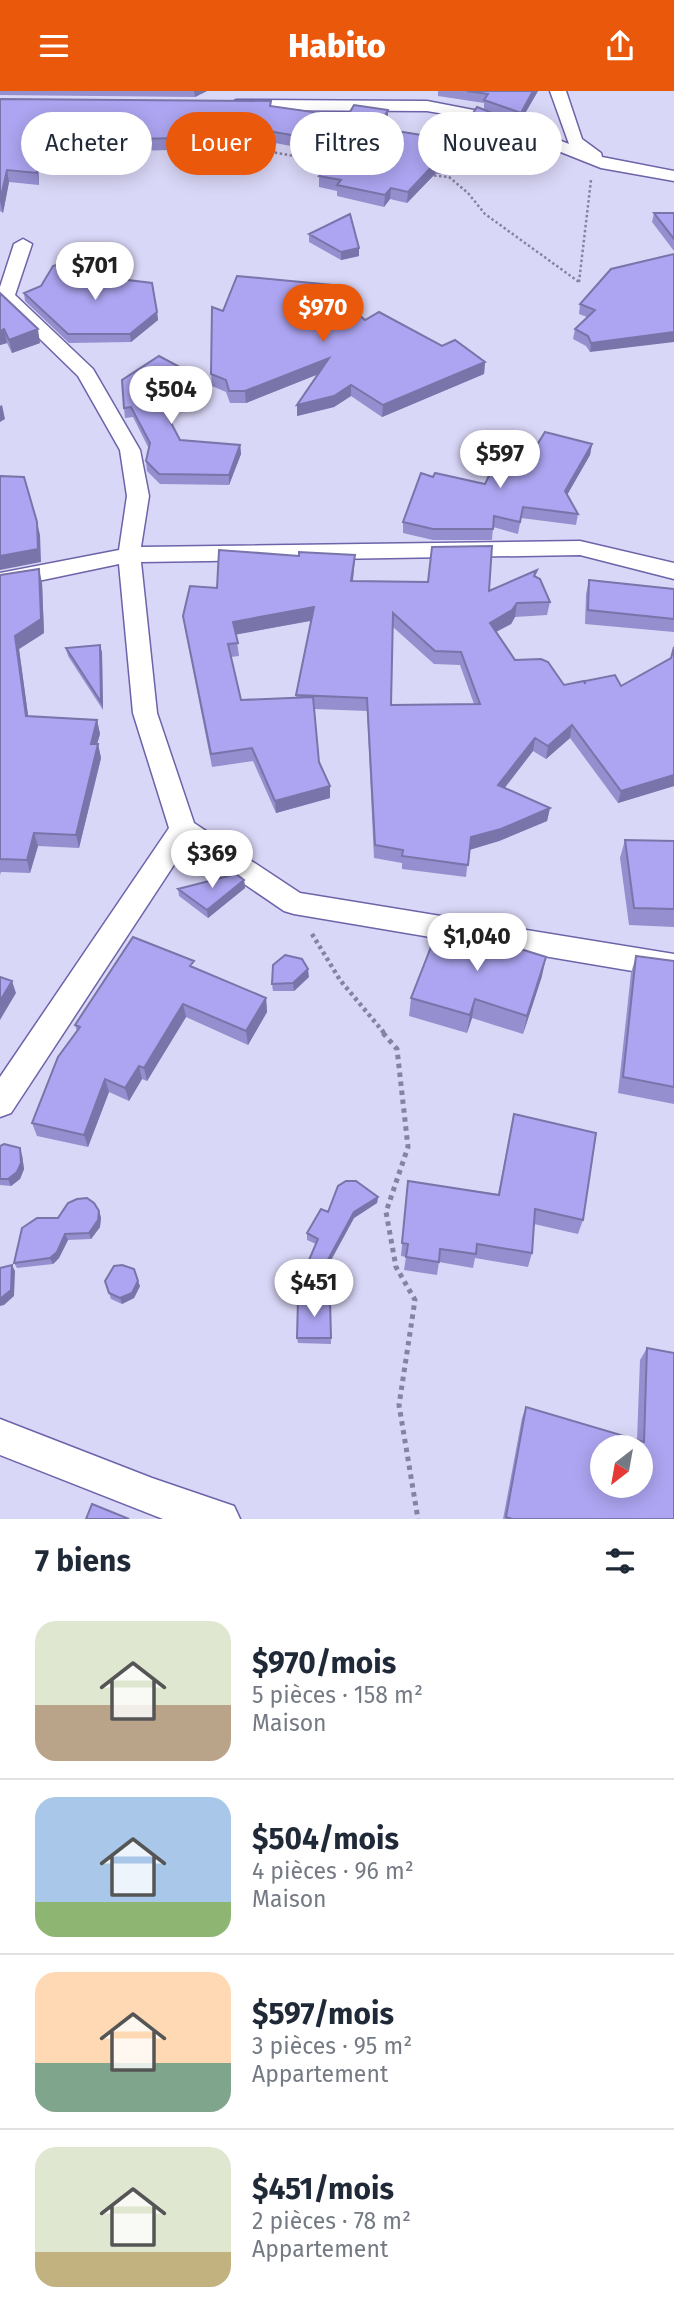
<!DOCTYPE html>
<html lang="fr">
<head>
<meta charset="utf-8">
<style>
  body { margin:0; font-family:"Fira Sans",sans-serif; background:#f2f2f3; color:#1f2937; height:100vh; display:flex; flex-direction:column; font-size:26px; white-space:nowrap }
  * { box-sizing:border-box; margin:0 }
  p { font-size:23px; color:#747a83 }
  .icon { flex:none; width:38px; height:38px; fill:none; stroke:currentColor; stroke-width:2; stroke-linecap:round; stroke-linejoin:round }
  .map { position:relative; height:1428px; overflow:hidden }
  .drawer { display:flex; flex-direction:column; background:#fff; flex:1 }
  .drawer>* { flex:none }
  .guide { position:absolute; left:21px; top:21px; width:634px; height:63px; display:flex; gap:14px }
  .needle { width:46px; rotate:211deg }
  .controls { position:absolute; left:590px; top:1344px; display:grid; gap:14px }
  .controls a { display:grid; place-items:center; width:63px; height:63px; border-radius:50%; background:#fff; box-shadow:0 4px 18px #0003; font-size:35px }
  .price { position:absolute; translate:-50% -60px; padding:0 16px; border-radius:24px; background:#fff; color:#222; font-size:23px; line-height:46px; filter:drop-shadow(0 2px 4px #0008) }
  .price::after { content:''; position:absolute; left:50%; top:42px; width:21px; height:16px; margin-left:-10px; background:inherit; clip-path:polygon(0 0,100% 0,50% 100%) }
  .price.current { background:#ea580c; color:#fff }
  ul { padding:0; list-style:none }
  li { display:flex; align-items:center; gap:21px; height:175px; padding:0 35px }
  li+li { border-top:2px solid #e0e1e3 }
  li span { display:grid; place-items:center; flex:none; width:196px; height:140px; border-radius:21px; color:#555 }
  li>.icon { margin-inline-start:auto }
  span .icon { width:84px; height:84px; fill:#fffc; stroke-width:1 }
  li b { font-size:30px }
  h2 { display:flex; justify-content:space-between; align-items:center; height:84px; padding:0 35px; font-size:30px }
  .chip { padding:0 24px; border-radius:32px; background:#fff; box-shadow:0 4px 18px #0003; font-size:24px; line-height:63px }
  .chip.current { background:#ea580c; color:#fff }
  header { display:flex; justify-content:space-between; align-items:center; height:91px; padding:0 35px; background:#ea580c; color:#fff; font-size:32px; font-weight:800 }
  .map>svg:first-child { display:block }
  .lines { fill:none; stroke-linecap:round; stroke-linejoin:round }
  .minor-casing { stroke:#6c63a9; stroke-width:3 }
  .path-far2 { stroke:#8583a2; stroke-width:2.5; stroke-dasharray:2.5 2.5; stroke-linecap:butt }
  .path-far1 { stroke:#8583a2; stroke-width:4.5; stroke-dasharray:3.5 3.5; stroke-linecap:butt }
  .path { stroke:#8583a2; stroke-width:5; stroke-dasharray:4.5 4.5; stroke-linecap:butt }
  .minor { fill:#fff; fill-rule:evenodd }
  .wall { fill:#958ecf; fill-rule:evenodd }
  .shaded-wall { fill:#7974a9 }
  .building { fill:#ada5f1; stroke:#7974a9; stroke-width:2; fill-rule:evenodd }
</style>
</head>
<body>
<header><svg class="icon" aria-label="menu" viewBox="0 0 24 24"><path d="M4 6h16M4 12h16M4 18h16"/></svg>Habito<svg class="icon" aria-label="share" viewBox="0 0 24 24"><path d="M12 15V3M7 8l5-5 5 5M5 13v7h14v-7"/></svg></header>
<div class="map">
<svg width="674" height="1428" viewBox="0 0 674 1428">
  <rect width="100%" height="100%" fill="#d9d7f7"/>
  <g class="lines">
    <g class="minor-casing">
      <path id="minor" d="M550,0H566L582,48L601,62L602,66L674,80V90L601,77L480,29L427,20L236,19L228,14L236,9L427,10L489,22L569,53Z
        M23,148L32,153L15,204L93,278L140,359L149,405L141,456L580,450L674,472V488L580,464L141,471L157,622L194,732L300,802L674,863V887L294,823L284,820L187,754L11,1022L0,1026V986L169,737L133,622L119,473L0,498V482L119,459L127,405L120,359L78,285L0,209V196L14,153Z
        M0,1328L152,1387L234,1415L240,1428H163L0,1364Z"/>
    </g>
    <path class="path-far2" d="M260,59L334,72
      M429,84L449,86L468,102L485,123L579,191
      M579,191L591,89"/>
    <path class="path-far1" d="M312,843L340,889L385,943"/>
    <path class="path" d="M383,942L397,958L408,1056L386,1121L396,1176L415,1209L399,1314L418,1428"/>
    <use href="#minor" class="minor"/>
  </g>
  <path class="wall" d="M0,0H207L195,6L0,4Z
    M438,0H538L520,31L484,18V12L438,5Z
    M0,8L271,10V15L388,30L384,38L460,50V42L512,44L501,63L500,82L435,83L407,112L390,108L384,116L337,105V100L319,96V85L338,64L270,51L258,72L240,83L170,68L169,59L136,60L121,57L120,51L105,52L104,47L37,54L39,94L9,91L3,122L0,120Z
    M654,122H674V160L652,131Z
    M309,143L359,165L341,169L309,151Z
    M611,178L590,261L586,255L573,248L575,238L587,226L579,223L580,213Z
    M128,189L157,221L158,229L131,251L69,252L25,210L24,202L41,195L92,194Z
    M333,194V205L326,212L365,229L442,255L485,271L484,283L382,326L351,305L334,316L297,325L318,283L246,312H230L226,301L212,295L211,283L223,220Z
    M0,202L40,252L12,262L7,252L0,254Z
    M192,292L161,312L180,349L240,354L241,363L229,394L160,393L147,380L146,370L149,358L133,326L125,327L124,317Z
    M592,353L590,364L567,404L578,423L576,434L521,427L518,443L493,436L492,449H433L403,442V431L433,386L485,393L524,375Z
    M355,464L353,490L489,500L536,486L550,511L547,524L515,526L511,533L496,541L515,569L564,594L674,695L618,712L570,647L546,668L533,660L504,697L550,717L547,730L499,750L469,759L466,786L402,778V772L374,767L367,620L314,618L319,671L330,707L276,722L253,670L212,676L185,538L183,525L217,497L299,465ZM311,530L296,607L241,609L231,566L239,565L236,543ZM393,536L434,573L460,574L474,613L391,614Z
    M0,484L42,492L44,542L19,558L28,625L97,629L100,643L97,653H98L101,667L79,757L38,755L30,782L1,781L0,784Z
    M589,489L674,498V541L585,533L586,503Z
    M100,554L102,562L103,619L68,565L66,557Z
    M625,749L674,750V836L629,834L620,767Z
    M244,789L245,797L208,827L179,805L178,798Z
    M636,865L674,870V1013L618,1002L631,882Z
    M195,877L266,907L267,921L248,954L186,926L147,990L142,988L129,1010L109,1001L88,1056L37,1045L32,1032L77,940L75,934Z
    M542,885L523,943L472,927L467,942L409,925L411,907Z
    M309,886L294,900H273L272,893Z
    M514,1023L583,1129L578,1143L534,1133L532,1162L528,1176L475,1167L473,1177L439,1171L437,1184L404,1179L406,1166L401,1165L408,1090L498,1103Z
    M0,1055L22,1064L24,1078L20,1088L11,1095L0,1094Z
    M378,1106L377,1112L354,1127L324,1182L310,1175L309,1169L316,1153L307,1149V1142Z
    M101,1126L100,1136L91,1148L68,1149L59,1167L53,1173L17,1177L14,1172L58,1127Z
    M105,1190L140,1195L134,1207L122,1213L111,1208Z
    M330,1209L331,1253L298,1252L297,1247Z
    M647,1257L674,1428H503L522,1327L526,1316L637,1349L640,1269Z"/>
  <path class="shaded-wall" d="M194,0H207L195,6Z
    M533,0H538L520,31L521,22Z
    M388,19V30L378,48V37Z
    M513,30L512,44L501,64L502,49Z
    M102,36L104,47L37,54L39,94L37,82L35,42Z
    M119,39L120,51L105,52L103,41Z
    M269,40L270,51L258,72L240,83L239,72Z
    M435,72V83L407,112L408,101Z
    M7,79L9,91L3,122L0,110Z
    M391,97L390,108L384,116L385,104Z
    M359,157V165L341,169V161Z
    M333,194V205L316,220V209Z
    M157,221L158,229L131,251L130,243Z
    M4,238L7,252L0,254V240Z
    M38,238L40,252L12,262L9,249Z
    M674,241V251L590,261L591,252Z
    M329,267V279L246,312L245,300Z
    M485,271L484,283L382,326L383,314Z
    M191,282L192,292L158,314L157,305Z
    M351,294V305L334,316L297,325V314Z
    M2,314L5,328L0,331V315Z
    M592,353L590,364L563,411L565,400Z
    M240,354L241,363L229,394V384Z
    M37,431L40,444L41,471L0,479V465Z
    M355,464L354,478L351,503V490Z
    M39,478L42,492L44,542L19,558L30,638L26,625L15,545Z
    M517,512L515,526L511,533L488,545L490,532Z
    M314,516V529L234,544L233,531Z
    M100,554L102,562L103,619L101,611Z
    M97,629L100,643L93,666L91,653Z
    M572,634L570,647L546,668L548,655Z
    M535,647L533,660L497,707L498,694Z
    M98,653L101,667L79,757L76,744Z
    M674,684V695L618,712L621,700Z
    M330,695V707L276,722L275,710Z
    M550,717L547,730L499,750L469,759L471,746Z
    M34,742L38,755L30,782L27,769Z
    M244,789L245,797L208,827L207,819Z
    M546,866L542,885L523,943L527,925Z
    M308,878L309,886L294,900L293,892Z
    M12,890L16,902L0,929V910Z
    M266,907L267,921L248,954L246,940Z
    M475,908L472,927L467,942L470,924Z
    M183,913L186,926L147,990L144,977Z
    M139,975L142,988L129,1010L125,997Z
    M105,988L109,1001L88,1056L84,1044Z
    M20,1057L22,1064L24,1078L20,1088L11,1095L8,1088Z
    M378,1106L377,1112L354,1127L324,1182V1176L354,1121Z
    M99,1120L101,1126L100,1136L91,1148L89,1142Z
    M65,1143L68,1149L59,1167L53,1173L50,1167Z
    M12,1174L15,1180L14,1205L4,1214L0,1215V1208Z
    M138,1190L140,1195L134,1207L122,1213L120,1207Z"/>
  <path class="building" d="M467,0H533L521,22L484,9L488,3Z
    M0,8L271,10L270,15L347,26L354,14L388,19L378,37L502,57L501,70L435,72L408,101L391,97L385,104L337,94L341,89L319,85L347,54L269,40L258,61L239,72L169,56L180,47L134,48L119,45V39L103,41L102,36L35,42L37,82L7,79L0,110Z
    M477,16L513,30L502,49L460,42Z
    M654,122H674V148Z
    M350,123L359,157L341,161L309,143Z
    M674,163V241L591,252L588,245L575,238L595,219L580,213L611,178Z
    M59,173H70L92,194L107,180L123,176L128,189L152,192L157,221L130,243H68L24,202L41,195L53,175Z
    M237,185L333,194L316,209L353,219L365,229L379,221L442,255L455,249L485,271L383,314L351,294L334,305L297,314L329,267L245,300H229L226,289L211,283L212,216L223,220Z
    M0,202L38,238L9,249L4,238L0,240Z
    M159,265L191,282L157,305L180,349L240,354L229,384L159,383L146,370L150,352L131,316L124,317L122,289Z
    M545,341L592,353L565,400L578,423L523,416L520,431L494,425L493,438H433L403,431L421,382L433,386L435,382L485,393L495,372L524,375Z
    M0,385L24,386L37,431L38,458L0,465Z
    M492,455L489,500L537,479L534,485L540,488L550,511L517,512L512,519L490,532L515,569L541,568L548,571L564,594L584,590L585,593V590L615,584L621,595L671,567L674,556V684L621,700L572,634L548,655L535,647L498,694L550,717L501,738L471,746L468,774L402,765L403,759L375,754L367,607L296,604L314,516L233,531L238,552L228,553L241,609L313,606L319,671L330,695L275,710L252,657L211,663L183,525L190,495L217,497L219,459L299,465V461L355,464L351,490L428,491L432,456ZM393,522L435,560L461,561L480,613L391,614Z
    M39,478L41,528L15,545L26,625L97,629L91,653H98L76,744L34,742L27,769L0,768V484Z
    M589,489L674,498V528L588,519Z
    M100,554L101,611L66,557Z
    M625,749L674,750V818L634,817Z
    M236,783L244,789L207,819L178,798Z
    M440,833L546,866L527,925L475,908L470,924L411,907Z
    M133,846L194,870L190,875L266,907L246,940L183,913L144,977L139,975L125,997L105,988L84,1044L32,1032L58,966L80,936L75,934Z
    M285,864L302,868L308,878L293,892L272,893L273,874Z
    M636,865L674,870V996L623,986Z
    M0,886L12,890L0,910Z
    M514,1023L596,1042L583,1129L535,1118L532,1162L477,1153L476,1163L440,1158L439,1171L406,1166L408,1153L402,1152L408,1090L499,1104Z
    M4,1053L20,1057L21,1072L17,1081L8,1088H0V1055Z
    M346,1090H356L378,1106L354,1121L324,1176L309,1169L318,1148L307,1142L321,1118L328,1121L338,1095Z
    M87,1107L94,1112L99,1120L98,1129L89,1142L65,1143L57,1161L50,1167L14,1172L22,1137L37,1127H58L68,1112L77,1108Z
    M12,1174L11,1199L0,1208V1177Z
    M122,1174L134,1178L138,1190L132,1202L120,1207L109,1202L105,1190L114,1175Z
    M298,1208L330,1209L331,1247H297Z
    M647,1257L674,1262V1428H512L506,1426L526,1316L644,1351ZM602,1356H640V1395H602Z
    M92,1413L129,1428H86Z"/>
</svg>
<div class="controls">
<a><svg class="needle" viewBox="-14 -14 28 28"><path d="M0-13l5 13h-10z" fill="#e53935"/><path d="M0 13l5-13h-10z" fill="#747a83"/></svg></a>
</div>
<b class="price" style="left:95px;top:211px">$701</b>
<b class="price current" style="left:323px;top:253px">$970</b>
<b class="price" style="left:171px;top:335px">$504</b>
<b class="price" style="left:500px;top:399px">$597</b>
<b class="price" style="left:212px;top:799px">$369</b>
<b class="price" style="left:477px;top:882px">$1,040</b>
<b class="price" style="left:314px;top:1228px">$451</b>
<div class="guide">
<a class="chip">Acheter</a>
<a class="chip current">Louer</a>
<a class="chip">Filtres</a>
<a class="chip">Nouveau</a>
</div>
</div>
<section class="drawer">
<h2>7 biens<svg class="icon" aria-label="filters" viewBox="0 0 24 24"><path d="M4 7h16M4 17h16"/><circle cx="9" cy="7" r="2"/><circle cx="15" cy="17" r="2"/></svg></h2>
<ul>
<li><span style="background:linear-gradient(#dfe7d0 60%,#b9a48a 0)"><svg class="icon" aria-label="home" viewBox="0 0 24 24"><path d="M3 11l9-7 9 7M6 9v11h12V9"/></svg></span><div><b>$970/mois</b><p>5 pièces · 158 m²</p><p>Maison</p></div></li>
<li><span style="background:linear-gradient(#a9c7e8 75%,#8fb573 0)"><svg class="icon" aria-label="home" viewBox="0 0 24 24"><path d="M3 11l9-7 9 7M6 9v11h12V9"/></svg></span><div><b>$504/mois</b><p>4 pièces · 96 m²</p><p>Maison</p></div></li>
<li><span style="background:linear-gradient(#ffd9b3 65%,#7fa58c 0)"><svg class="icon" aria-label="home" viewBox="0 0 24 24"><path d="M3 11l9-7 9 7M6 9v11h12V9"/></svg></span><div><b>$597/mois</b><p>3 pièces · 95 m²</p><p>Appartement</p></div></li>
<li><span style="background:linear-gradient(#dfe7d0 75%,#c2b280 0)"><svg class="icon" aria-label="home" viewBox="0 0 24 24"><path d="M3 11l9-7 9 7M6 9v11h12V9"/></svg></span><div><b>$451/mois</b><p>2 pièces · 78 m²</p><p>Appartement</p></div></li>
</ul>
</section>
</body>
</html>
